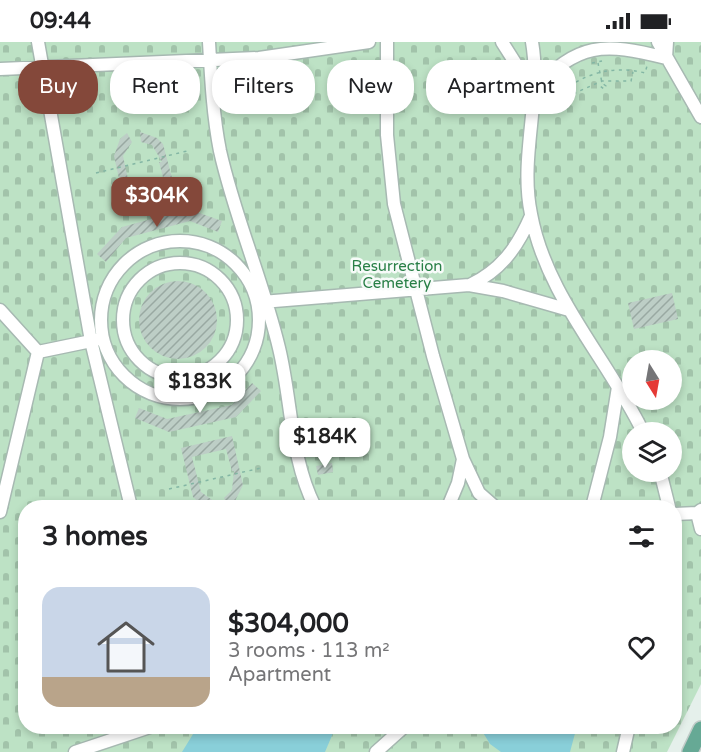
<!DOCTYPE html>
<html lang="en">
<head>
<meta charset="utf-8">
<style>
  body { margin:0; font-family:"Varela Round",sans-serif; background:#f6f6f6; color:#202124; height:100vh; display:flex; flex-direction:column; font-size:22px; white-space:nowrap }
  * { box-sizing:border-box; margin:0 }
  p { font-size:20px; color:#757577 }
  .icon { flex:none; width:33px; height:33px; fill:none; stroke:currentColor; stroke-width:2; stroke-linecap:round; stroke-linejoin:round }
  .map { position:relative; flex:1; overflow:hidden }
  .side { position:absolute; left:18px; top:458px; width:664px; height:234px; display:flex; flex-direction:column; background:#fff; border-radius:24px; box-shadow:0 3px 9px #0003 }
  .side>* { flex:none }
  .hud { position:absolute; left:18px; top:18px; width:666px; height:54px; display:flex; gap:12px }
  .needle { width:39px; rotate:169deg }
  .tools { position:absolute; left:622px; top:308px; display:grid; gap:12px }
  .tools a { display:grid; place-items:center; width:60px; height:60px; border-radius:50%; background:#fff; box-shadow:0 3px 9px #0003; font-size:30px }
  .price { position:absolute; translate:-50% -51px; padding:0 14px; border-radius:12px; background:#fff; color:#222; font-size:20px; line-height:39px; filter:drop-shadow(0 2px 3px #0008) }
  .price::after { content:''; position:absolute; left:50%; top:36px; width:18px; height:14px; margin-left:-9px; background:inherit; clip-path:polygon(0 0,100% 0,50% 100%) }
  .price.selected { background:#84483a; color:#fff }
  ul { padding:0; list-style:none }
  li { display:flex; align-items:center; gap:18px; height:150px; padding:0 24px }
  li+li { border-top:2px solid #e0e0e0 }
  li span { display:grid; place-items:center; flex:none; width:168px; height:120px; border-radius:18px; color:#555 }
  li>.icon { margin-inline-start:auto }
  span .icon { width:72px; height:72px; fill:#fffc; stroke-width:1 }
  li b { font-size:26px }
  h2 { display:flex; justify-content:space-between; align-items:center; height:72px; padding:0 24px; font-size:26px }
  .tag { padding:0 21px; border-radius:24px; background:#fff; box-shadow:0 3px 9px #0003; font-size:21px; line-height:54px }
  .tag.selected { background:#84483a; color:#fff }
  .status { display:flex; justify-content:space-between; align-items:center; height:42px; padding:0 30px; background:#fff; direction:ltr }
  .status svg { height:16px; fill:currentColor }
  .map>svg:first-child { display:block }
  .cemetery { fill:url(#cemetery-stones); fill-rule:evenodd }
  .water { fill:#89cfd9 }
  .building { fill:url(#building-hatch) }
  .lines { fill:none; stroke-linecap:round; stroke-linejoin:round }
  .minor-casing { stroke:#a7b9b2; stroke-width:15 }
  .major-casing { stroke:#c1cbc8; stroke-width:18 }
  .path { stroke:#83b6a4; stroke-width:1.5; stroke-dasharray:3 4.5; stroke-linecap:butt }
  .minor { stroke:#fff; stroke-width:12 }
  .major { stroke:#66a995; stroke-width:15 }
  .labels { text-anchor:middle; stroke-width:5; stroke-linejoin:round; paint-order:stroke }
  .park-label { font-size:15px; fill:#287f46; stroke:#f7fbf9 }
</style>
</head>
<body>
<div class="status"><b>09:44</b><svg viewBox="0 0 49 12"><path d="M0 12V9h3v3zM5 12V6h3v6zM10 12V3h3v9zM15 12V0h3v12zM26 1h20v11H26zM47 4h2v5h-2z"/></svg></div>
<div class="map">
<svg width="701" height="710" viewBox="0 0 701 710">
  <defs>
    <pattern id="cemetery-stones" width="16" height="16" patternUnits="userSpaceOnUse" patternTransform="scale(1.5)"><rect width="16" height="16" fill="#bde2c5"/><path d="M2 7V4a2 2 0 0 1 4 0v3zM10 15v-3a2 2 0 0 1 4 0v3z" fill="#a2c3aa"/></pattern>
    <pattern id="building-hatch" width="6" height="6" patternUnits="userSpaceOnUse" patternTransform="scale(1.5)"><rect width="6" height="6" fill="#bdcec6"/><path d="M-1 1l2-2M0 6l6-6M5 7l2-2" fill="none" stroke="#99a9a2"/></pattern>
  </defs>
  <rect width="100%" height="100%" fill="#e5f0eb"/>
  <path class="cemetery" d="M0,0H701V642L667,710H0ZM633,318H672V357H633ZM633,390H672V429H633ZM26,465H675V684H26Z"/>
  <path class="water" d="M198,684H336L325,710H182Z
    M479,684H577L570,710H501L490,702Z"/>
  <path class="building" d="M140,90L157,96L163,102L176,151L125,164L114,114L120,97L127,91L132,100L123,114L131,151L165,143L159,120H162L152,103L141,100Z
    M188,167L222,179L218,190L190,179L126,196L106,220L97,212L122,185Z
    M139 278a39 39 0 1 1 78 0a39 39 0 1 1-78 0Z
    M672,251L678,277L634,287L628,261Z
    M252,341L261,349L236,375L169,390L135,376L139,366L167,377L232,363Z
    M232,394L243,443L235,459L228,465L224,456L232,448L234,429H232L226,407L192,415L201,450L222,465H204L193,455L181,406Z
    M332,421L333,430L318,433L316,424Z"/>
  <g class="lines">
    <g class="minor-casing">
      <path id="minor" d="M38,0L91,299L131,465
        M209,0C211,36 213,74 220,109C235,176 263,239 279,306C292,360 290,415 315,465
        M387,0V93L394,162L433,314L463,417L479,451L495,465
        M502,0L533,49C578,0 603,0 666,16L667,0
        M532,0C542,57 519,115 531,172C546,254 608,317 643,390
        M658,0L701,75
        M0,27L259,16L369,0
        M101 278a79 79 0 1 1 158 0a79 79 0 1 1-158 0Z
        M123 278a57 57 0 1 1 114 0a57 57 0 1 1-114 0Z
        M470,243C501,228 517,206 531,174
        M262,260L469,243L503,249L569,268
        M0,268L38,310L96,298
        M660,429L669,465
        M448,465L458,441L463,417
        M592,465L610,395L618,345
        M701,468L697,471L701,487
        M0,470L38,310
        M675,472L697,471
        M75,710L153,684
        M376,710L405,684
        M623,710L629,684"/>
    </g>
    <g class="major-casing">
      <path id="major" d="M690,710L701,687"/>
    </g>
    <path class="path" d="M592,21L602,19
      M598,21L602,41L606,44L604,47L600,44L602,41
      M569,44L575,51L602,39H631L633,30
      M553,45L559,52C584,31 613,23 645,31L647,24
      M96,131L187,109
      M169,447L261,426"/>
    <use href="#minor" class="minor"/>
    <use href="#major" class="major"/>
  </g>
  <g class="labels">
    <g class="park-label">
      <text x="397" y="229">Resurrection<tspan x="397" dy="17">Cemetery</tspan></text>
    </g>
  </g>
</svg>
<div class="tools">
<a><svg class="needle" viewBox="-14 -14 28 28"><path d="M0-13l5 13h-10z" fill="#e53935"/><path d="M0 13l5-13h-10z" fill="#757577"/></svg></a>
<a><svg class="icon" aria-label="layers" viewBox="0 0 24 24"><path d="M12 4l9 5-9 5-9-5zM3 14l9 5 9-5"/></svg></a>
</div>
<b class="price selected" style="left:157px;top:186px">$304K</b>
<b class="price" style="left:200px;top:372px">$183K</b>
<b class="price" style="left:325px;top:427px">$184K</b>
<div class="hud">
<a class="tag selected">Buy</a>
<a class="tag">Rent</a>
<a class="tag">Filters</a>
<a class="tag">New</a>
<a class="tag">Apartment</a>
</div>
<section class="side">
<h2>3 homes<svg class="icon" aria-label="filters" viewBox="0 0 24 24"><path d="M4 7h16M4 17h16"/><circle cx="9" cy="7" r="2"/><circle cx="15" cy="17" r="2"/></svg></h2>
<ul>
<li><span style="background:linear-gradient(#c9d6e8 75%,#b9a48a 0)"><svg class="icon" aria-label="home" viewBox="0 0 24 24"><path d="M3 11l9-7 9 7M6 9v11h12V9"/></svg></span><div><b>$304,000</b><p>3 rooms · 113 m²</p><p>Apartment</p></div><svg class="icon" aria-label="heart" viewBox="0 0 24 24"><path d="M12 20l-8-8c-3-5 5-10 8-4 3-6 11-1 8 4z"/></svg></li>
</ul>
</section>
</div>
</body>
</html>
